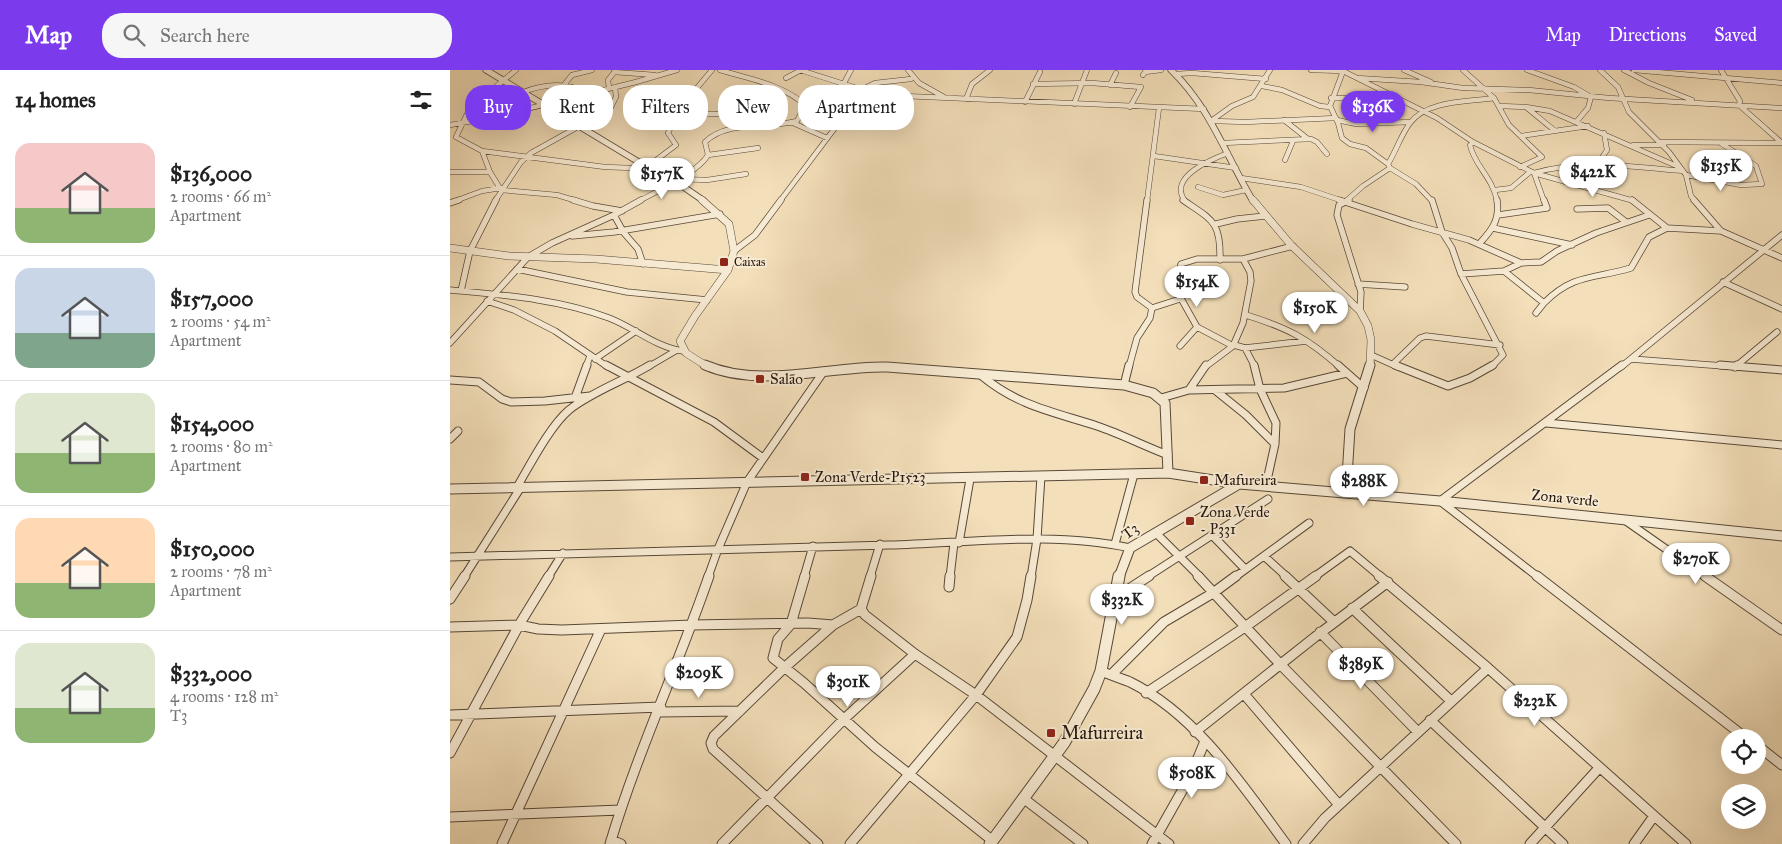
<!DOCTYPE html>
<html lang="en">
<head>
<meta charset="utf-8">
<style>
  body { margin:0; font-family:"IM FELL Great Primer",serif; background:#f6f6f6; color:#222; height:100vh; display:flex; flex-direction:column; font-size:19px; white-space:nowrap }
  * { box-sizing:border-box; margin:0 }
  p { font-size:16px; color:#767676 }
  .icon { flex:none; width:28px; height:28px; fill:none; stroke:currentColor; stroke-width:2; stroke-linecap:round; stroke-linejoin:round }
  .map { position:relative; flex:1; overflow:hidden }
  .panel { display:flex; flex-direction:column; background:#fff; width:450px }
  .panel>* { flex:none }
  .hud { position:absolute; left:15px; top:15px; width:475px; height:45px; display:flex; gap:10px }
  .fabs { position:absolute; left:1271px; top:659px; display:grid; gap:10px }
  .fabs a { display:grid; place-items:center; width:45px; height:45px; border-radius:50%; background:#fff; box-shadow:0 5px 20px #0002; font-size:25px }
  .price { position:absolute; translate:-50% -42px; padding:0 11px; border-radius:18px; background:#fff; color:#222; font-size:16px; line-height:32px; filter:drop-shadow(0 1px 2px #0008) }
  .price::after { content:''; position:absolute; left:50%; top:30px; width:15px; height:11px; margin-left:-8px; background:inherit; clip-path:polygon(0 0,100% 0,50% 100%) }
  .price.selected { background:#7c3aed; color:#fff }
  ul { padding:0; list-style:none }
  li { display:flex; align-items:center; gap:15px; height:125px; padding:0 15px }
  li+li { border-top:1px solid #e0e0e0 }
  li span { display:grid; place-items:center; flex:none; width:140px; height:100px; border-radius:15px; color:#555 }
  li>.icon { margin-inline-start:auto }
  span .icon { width:60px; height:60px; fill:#fffc; stroke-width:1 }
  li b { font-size:21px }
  h2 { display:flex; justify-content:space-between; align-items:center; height:60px; padding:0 15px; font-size:21px }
  .tag { padding:0 18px; border-radius:20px; background:#fff; box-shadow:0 5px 20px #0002; font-size:18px; line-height:45px }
  .tag.selected { background:#7c3aed; color:#fff }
  header { display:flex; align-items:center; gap:30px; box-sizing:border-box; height:70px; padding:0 25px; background:#7c3aed; color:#fff }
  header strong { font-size:24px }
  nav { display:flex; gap:28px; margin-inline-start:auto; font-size:18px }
  .search { width:350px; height:45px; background:#f6f6f6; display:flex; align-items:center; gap:12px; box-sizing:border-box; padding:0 18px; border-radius:20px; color:#767676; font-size:19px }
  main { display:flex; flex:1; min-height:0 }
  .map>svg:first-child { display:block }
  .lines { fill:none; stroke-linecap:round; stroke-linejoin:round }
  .minor-far3-casing { stroke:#584838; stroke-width:5.5 }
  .minor-far2-casing { stroke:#584838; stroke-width:7 }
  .minor-far1-casing { stroke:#584838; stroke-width:9 }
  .minor-casing { stroke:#584838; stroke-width:11 }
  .tertiary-far3-casing { stroke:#584838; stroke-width:7 }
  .tertiary-far2-casing { stroke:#584838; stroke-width:8 }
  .tertiary-far1-casing { stroke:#584838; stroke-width:11 }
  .tertiary-casing { stroke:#584838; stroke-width:13 }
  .minor-far3 { stroke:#f7ead2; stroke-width:4.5 }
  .minor-far2 { stroke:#f7ead2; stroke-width:5.5 }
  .minor-far1 { stroke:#f7ead2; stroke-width:7 }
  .minor { stroke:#f7ead2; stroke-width:9 }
  .tertiary-far3 { stroke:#f7ead2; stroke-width:5.5 }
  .tertiary-far2 { stroke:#f7ead2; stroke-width:7 }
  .tertiary-far1 { stroke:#f7ead2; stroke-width:9 }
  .tertiary { stroke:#f7ead2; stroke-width:11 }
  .poi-dot { fill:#8f2418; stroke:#f7ead2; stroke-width:2 }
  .labels { text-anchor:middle; stroke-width:4; stroke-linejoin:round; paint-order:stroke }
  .far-poi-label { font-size:12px; fill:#24150d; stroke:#f7ead2; text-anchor:start }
  .poi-label { font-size:15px; fill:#24150d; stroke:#f7ead2; text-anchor:start }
  .street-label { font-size:15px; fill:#24150d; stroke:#f7ead2 }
  .near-poi-label { font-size:18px; fill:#24150d; stroke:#f7ead2; text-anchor:start }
</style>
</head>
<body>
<header>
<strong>Map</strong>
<div class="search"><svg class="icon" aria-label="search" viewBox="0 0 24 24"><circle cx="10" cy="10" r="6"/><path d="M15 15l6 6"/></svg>Search here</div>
<nav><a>Map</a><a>Directions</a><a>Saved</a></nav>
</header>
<main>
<section class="panel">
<h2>14 homes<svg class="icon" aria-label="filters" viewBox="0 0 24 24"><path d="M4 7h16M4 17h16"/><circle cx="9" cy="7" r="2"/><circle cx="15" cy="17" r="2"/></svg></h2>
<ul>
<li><span style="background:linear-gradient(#f6c9c9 65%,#8fb573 0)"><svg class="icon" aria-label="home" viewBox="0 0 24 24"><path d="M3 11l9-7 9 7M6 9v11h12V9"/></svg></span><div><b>$136,000</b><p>2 rooms · 66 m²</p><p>Apartment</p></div></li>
<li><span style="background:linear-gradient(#c9d6e8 65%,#7fa58c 0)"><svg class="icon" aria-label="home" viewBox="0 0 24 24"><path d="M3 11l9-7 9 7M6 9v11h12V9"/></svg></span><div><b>$157,000</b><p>2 rooms · 54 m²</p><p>Apartment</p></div></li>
<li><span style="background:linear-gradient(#dfe7d0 60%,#8fb573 0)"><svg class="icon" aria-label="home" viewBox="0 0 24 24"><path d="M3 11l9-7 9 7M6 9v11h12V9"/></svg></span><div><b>$154,000</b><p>2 rooms · 80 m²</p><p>Apartment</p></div></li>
<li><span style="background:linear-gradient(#ffd9b3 65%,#8fb573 0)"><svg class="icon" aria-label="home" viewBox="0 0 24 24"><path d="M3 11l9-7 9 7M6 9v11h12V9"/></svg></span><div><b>$150,000</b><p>2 rooms · 78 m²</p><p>Apartment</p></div></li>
<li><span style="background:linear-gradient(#dfe7d0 65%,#8fb573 0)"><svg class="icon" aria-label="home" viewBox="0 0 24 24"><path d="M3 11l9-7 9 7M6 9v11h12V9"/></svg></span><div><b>$332,000</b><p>4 rooms · 128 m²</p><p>T3</p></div></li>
</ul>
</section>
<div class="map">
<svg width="1332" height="774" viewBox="0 0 1332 774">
  <rect width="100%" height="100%" fill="#f3dfba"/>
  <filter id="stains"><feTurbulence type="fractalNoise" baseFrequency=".004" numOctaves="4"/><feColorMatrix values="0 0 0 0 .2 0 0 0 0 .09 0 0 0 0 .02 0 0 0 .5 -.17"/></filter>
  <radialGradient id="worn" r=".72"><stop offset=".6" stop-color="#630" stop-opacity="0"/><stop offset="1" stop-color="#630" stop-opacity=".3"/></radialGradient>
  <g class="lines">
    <g class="minor-far3-casing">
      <path id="minor-far3" d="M66,0L20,38L6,67L32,81L40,102L51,120L107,125L127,131
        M270,0C299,9 332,14 355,35
        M350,0L413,20
        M458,0L469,13L494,27
        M861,0L893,1
        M891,0L987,48L1023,72L1084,103L1184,131
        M954,0L981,12
        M1013,0L1044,28L1059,55L1092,87L1070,97
        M1077,0L1124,17L1141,27L1138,38L1127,51
        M1150,0L1168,17L1179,42L1219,82L1236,105L1241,126L1245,131
        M1174,0L1199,13L1242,30
        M1184,0L1332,13
        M1271,0L1290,31L1289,35L1332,73
        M890,1L892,4L880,36L888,53L892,68L900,74L916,78L938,94
        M164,2L205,5
        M726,4L742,3L816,9
        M693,5L695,2L711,0
        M336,8L351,0
        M907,8L971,12L1013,18L1079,20L1159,28L1332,38
        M583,14L642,13L691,17L680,37
        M114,15L122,5L142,0
        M660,15L666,3
        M812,16L832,20L870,36L880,37
        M159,18L158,10L166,0
        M71,23C88,16 104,13 122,17L121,27
        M409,24L754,39
        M881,28L948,29
        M516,29L522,14L540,0
        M575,32L590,2
        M624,34L637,0
        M1049,36L1076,37L1100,41L1229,97
        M1076,37L1104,60
        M226,45L269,44L287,21L323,18
        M834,50L858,69
        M887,50L906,54L961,52
        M761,51L782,36L803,27L820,0
        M763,51L796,52L886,48
        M343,53L377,68
        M0,55L44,47L186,12L227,0
        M1071,66L1138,56
        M1023,72L1020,75C1024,95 1043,108 1047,131
        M1211,72L1332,73
        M773,73L861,69L867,72L877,84
        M1183,75H1214
        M32,81L155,97L182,98L196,95
        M258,85L308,78
        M704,86L786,98
        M1153,86L1157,80L1154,63
        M835,90L843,71
        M197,97L226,75L218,63L230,38L262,0
        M940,98L966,114L982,131
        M0,102H40
        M1236,105L1291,115L1312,114L1306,96L1272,74
        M791,108L851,117L893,131
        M230,109L257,110L296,104
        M748,117L773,125L796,120
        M1045,120L1061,118L1080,102
        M5,131L32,121L51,118
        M45,131L71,92L81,83L160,39L166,27L165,17
        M189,131C208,121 248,102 258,85L255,72C277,50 319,59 347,51L355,35L393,15L401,0
        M330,131L415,18L425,13L461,9
        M697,131L709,38
        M735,131C717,107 762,89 778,83
        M896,131L913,116L940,98L938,94C946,81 951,65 960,53C977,30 1018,32 1044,28
        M1094,131L1084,103C1132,89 1184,97 1233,101"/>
    </g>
    <g class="minor-far2-casing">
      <path id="minor-far2" d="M123,130L143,136L172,141
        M697,130L685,222L687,227L702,238
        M733,130C762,150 771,151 770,190
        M889,130L962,154L1019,170L1071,193
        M899,130L889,135L887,145L911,222L910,241
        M982,130L992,162L1002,178L1011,204L1053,285L1041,297
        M1182,130L1217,158L1271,161
        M1244,130L1271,161L1332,188
        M0,133L9,130
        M1127,139L1158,138L1176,152
        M164,145L174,163L188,179L193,194
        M1048,145L1097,138L1094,130
        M766,154L787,149L815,146
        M1043,158L1122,175
        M122,166L164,162L270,144
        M1029,174C1042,160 1050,150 1047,130
        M284,181L305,165L331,130
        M67,199L177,222L257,230
        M1054,201L1094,233L1086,243
        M1011,204L1054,201L1071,193L1091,192L1107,181L1146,163L1199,145
        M1273,212L1332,239
        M908,214L955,217
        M0,220C53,225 109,229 159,248C185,258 205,277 233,281
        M11,221L20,181L46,130
        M37,231L64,240L105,261L158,297
        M1094,233C1124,203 1145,209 1181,198L1199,167L1217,158
        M702,238L730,229
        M796,245C838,258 857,268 890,297
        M0,273L78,187L102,173L164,145L191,130
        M784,275L795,278L856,271
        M730,276L747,257
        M783,276L747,257L728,223L727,216L731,194L747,189H793L843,176
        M795,278L805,297
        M921,285L948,297
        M145,289L186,261
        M1181,289L1287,297
        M943,294L970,268L976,266L1050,275
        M136,297L140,286
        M198,297L227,280
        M679,297L687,268L700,248L702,238
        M755,297L783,276L793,253L801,211L800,202L793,189
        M1171,297L1332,165
        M1285,297L1327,262"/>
    </g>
    <g class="minor-far1-casing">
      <path id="minor-far1" d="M156,295L264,352L313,388
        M804,295L810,319L826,353L825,374L816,415
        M888,295L914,318
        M945,295L998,316L1020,308L1043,295
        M1270,295L1332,300
        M1285,297L1287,295
        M532,306C568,336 604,342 647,356C671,364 694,376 718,385
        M0,310L29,312L52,329L61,332L95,331L140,326
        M674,315L679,295
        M739,320L834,318L897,303
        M765,320L796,345L825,374
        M125,328L137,295
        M711,328L739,320L756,295
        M1096,353L1332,375
        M0,369L8,361
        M67,417C80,395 100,356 119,340C143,321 174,311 200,295
        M1176,451L1256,507
        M706,463L750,507
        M762,465L795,499
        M509,473L520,409
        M665,474L684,404
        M814,486L837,507
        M0,487C146,483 292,479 439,475C518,473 603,461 680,478
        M14,507L71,417
        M98,507L113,483
        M258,507L268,479L297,412L374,301
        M354,507L363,476
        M420,507L430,474
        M500,507L504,473
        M581,507L587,469L591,406
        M697,507L818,429
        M785,507L859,453
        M864,507L900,481L931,507
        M1088,507L990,431L1172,295"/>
    </g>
    <g class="minor-casing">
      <path id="minor" d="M355,506L341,554L328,569L323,588L354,613L425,677L543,771
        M421,506L411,539L415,545L465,584L526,625L719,774
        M748,506L831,595L1006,774
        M835,506L883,551
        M929,506L1038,598L1236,774
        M1087,506L1296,668
        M1255,506L1332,560
        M499,517L500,506
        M665,528L699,506
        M0,529L15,506
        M902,538L1001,631
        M0,557L69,555L88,559L112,560L242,555L358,553L383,555L411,539
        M870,562L968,662
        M651,601C660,605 670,608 680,612C747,645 793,716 836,774
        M662,604L714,552L763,523L786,506
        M696,623L795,557L866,506
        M794,624L889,735
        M209,642L290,641
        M0,645L211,637
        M980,650L1113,774
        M745,662L865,567L938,512
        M1308,676L1332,695
        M0,683L69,555L99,506
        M573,728L633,774
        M0,747L170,740
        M161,770L171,774
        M52,774L151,559
        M160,774C187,683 228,596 259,506
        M272,774L393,650L465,584
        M368,774L263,679L261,673L264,666L334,598L383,555
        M400,774L526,625L567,567L577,530L581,506
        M702,774L741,705L755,671
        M853,774L875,748L1038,598
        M1080,774L1149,698
        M1184,774L1204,746"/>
    </g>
    <g class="tertiary-far3-casing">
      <path id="tertiary-far3" d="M36,0L197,97L225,111L254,131
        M721,0C760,37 776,86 803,131"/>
    </g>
    <g class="tertiary-far2-casing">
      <path id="tertiary-far2" d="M252,130L279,154L284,181L278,200L245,246L230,271L236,283L258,297
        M803,130L841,175L910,241L918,256L921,270L920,297
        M0,178L59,186L146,189L278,200"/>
    </g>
    <g class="tertiary-far1-casing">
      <path id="tertiary-far1" d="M255,295C310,319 379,296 437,297L674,315L703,323L715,333L718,403
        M0,419L718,403L789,414L990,431L1332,466
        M896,423L900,359L920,295
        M669,507L680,478L789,414"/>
    </g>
    <g class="tertiary-casing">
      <path id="tertiary" d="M540,774L614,673L644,619L651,601L669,506"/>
    </g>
    <use href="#minor-far3" class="minor-far3"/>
    <use href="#minor-far2" class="minor-far2"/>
    <use href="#minor-far1" class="minor-far1"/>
    <use href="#minor" class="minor"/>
    <use href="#tertiary-far3" class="tertiary-far3"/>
    <use href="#tertiary-far2" class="tertiary-far2"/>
    <use href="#tertiary-far1" class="tertiary-far1"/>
    <use href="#tertiary" class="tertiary"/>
  </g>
  <g class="poi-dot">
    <rect x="269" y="187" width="10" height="10" rx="2.5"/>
    <rect x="305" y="304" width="10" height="10" rx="2.5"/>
    <rect x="350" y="402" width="10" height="10" rx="2.5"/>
    <rect x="749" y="405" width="10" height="10" rx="2.5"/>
    <rect x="735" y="446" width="10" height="10" rx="2.5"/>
    <rect x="596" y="658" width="10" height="10" rx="2.5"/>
  </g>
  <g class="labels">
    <g class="far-poi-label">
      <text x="284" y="196">Caixas</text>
    </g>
    <g class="poi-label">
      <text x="320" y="314">Salão</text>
      <text x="365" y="412">Zona Verde-P1523</text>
      <text x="764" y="415">Mafureira</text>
      <text x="750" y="447">Zona Verde<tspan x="750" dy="17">- P331</tspan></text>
    </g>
    <g class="street-label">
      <text transform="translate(1115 428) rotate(6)" y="5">Zona verde</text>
      <text transform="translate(680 461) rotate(-37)" y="5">T3</text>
    </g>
    <g class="near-poi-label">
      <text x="611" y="669">Mafurreira</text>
    </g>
  </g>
  <rect width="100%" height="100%" filter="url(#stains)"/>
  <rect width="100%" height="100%" fill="url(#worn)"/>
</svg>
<div class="fabs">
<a><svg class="icon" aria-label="locate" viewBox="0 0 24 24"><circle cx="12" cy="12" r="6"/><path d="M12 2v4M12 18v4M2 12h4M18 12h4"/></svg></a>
<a><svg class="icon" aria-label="layers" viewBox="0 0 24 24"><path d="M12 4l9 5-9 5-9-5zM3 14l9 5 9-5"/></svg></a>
</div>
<b class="price selected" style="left:923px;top:63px">$136K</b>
<b class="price" style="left:1271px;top:122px">$135K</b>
<b class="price" style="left:1143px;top:128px">$422K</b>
<b class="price" style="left:212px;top:130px">$157K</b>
<b class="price" style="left:747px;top:238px">$154K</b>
<b class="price" style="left:865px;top:264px">$150K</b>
<b class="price" style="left:914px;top:437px">$288K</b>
<b class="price" style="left:1246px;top:515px">$270K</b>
<b class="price" style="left:672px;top:556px">$332K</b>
<b class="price" style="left:911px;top:620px">$389K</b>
<b class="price" style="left:249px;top:629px">$209K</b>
<b class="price" style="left:398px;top:638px">$301K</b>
<b class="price" style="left:1085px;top:657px">$232K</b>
<b class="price" style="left:742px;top:729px">$508K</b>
<div class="hud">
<a class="tag selected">Buy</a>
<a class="tag">Rent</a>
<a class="tag">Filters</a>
<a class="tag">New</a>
<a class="tag">Apartment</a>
</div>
</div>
</main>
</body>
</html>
